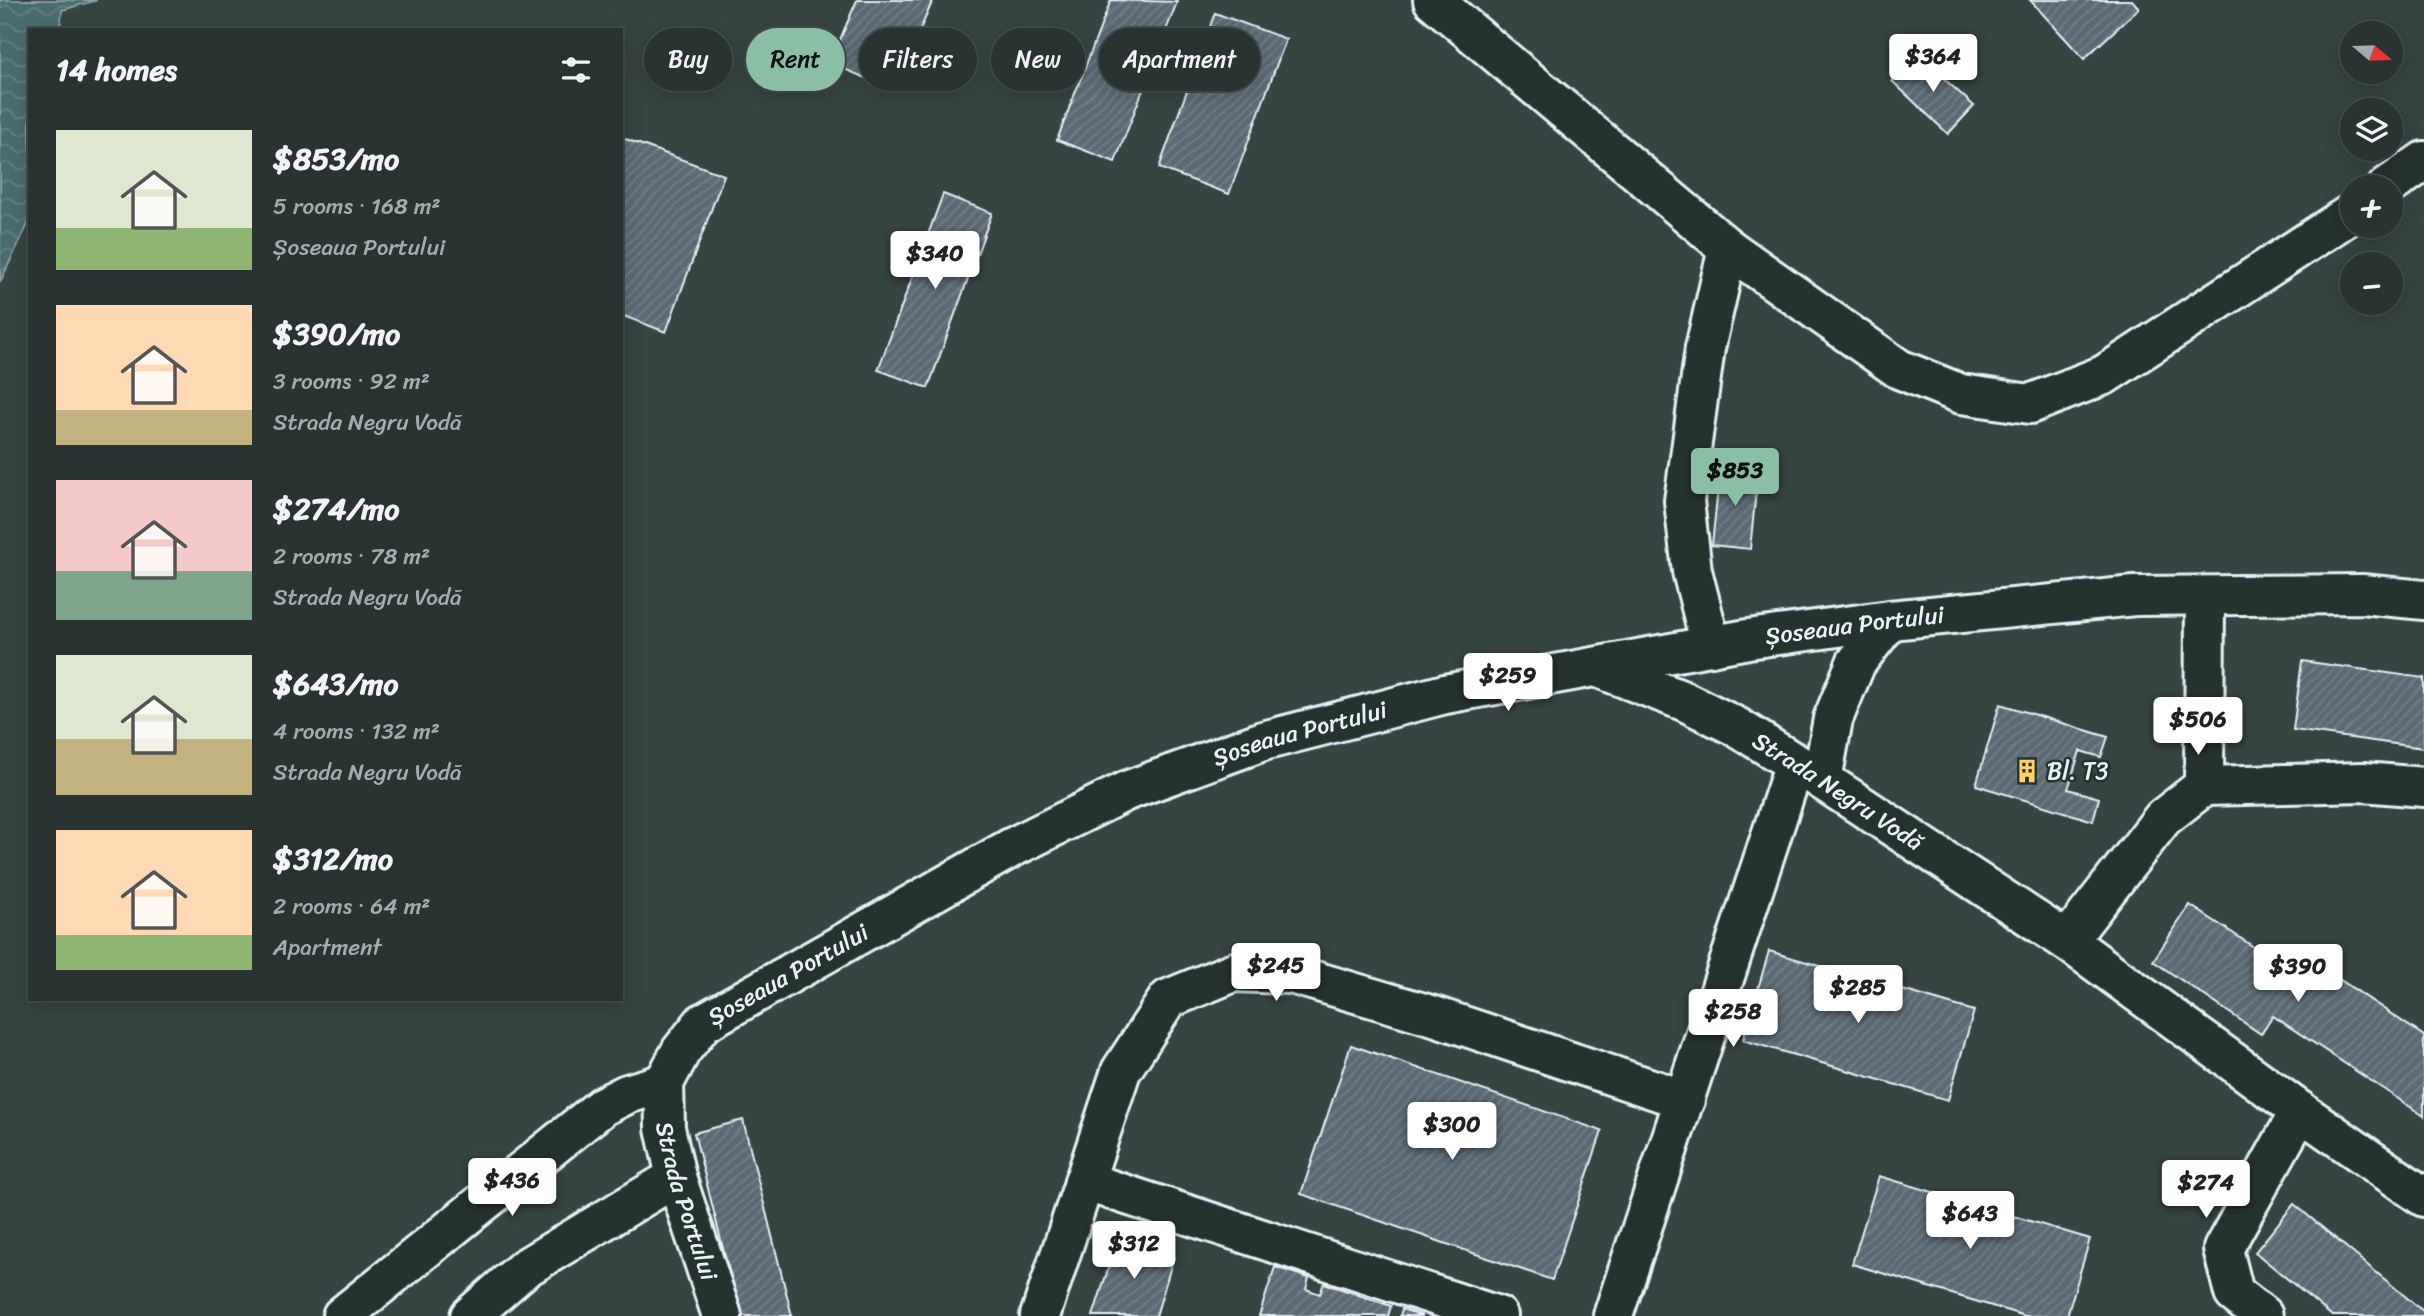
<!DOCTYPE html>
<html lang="en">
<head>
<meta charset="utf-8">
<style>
  body { margin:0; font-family:Sriracha,sans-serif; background:#303b3a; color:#f1f3f6; height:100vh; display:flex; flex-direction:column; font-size:26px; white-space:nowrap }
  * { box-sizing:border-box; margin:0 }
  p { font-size:23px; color:#a5aaac }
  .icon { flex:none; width:38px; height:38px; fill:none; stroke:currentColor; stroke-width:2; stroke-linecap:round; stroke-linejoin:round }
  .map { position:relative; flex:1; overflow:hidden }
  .sheet { position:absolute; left:28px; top:28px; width:595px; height:973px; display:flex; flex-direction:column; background:#283332; border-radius:0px; box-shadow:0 4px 18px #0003,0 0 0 2px #444e4d }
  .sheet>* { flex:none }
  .hud { position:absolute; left:644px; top:28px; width:665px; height:63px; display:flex; gap:14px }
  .needle { width:46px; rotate:109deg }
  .fabs { position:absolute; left:2340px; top:21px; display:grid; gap:14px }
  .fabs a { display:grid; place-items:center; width:63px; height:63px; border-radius:50%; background:#283332; box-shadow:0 4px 18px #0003,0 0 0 2px #444e4d; font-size:35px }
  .price { position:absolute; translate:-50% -60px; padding:0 16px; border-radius:7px; background:#fff; color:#222; font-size:23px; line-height:46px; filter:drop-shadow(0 2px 4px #0008) }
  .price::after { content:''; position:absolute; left:50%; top:42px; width:21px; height:16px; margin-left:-10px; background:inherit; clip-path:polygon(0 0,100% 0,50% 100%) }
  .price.on { background:#8abfa5; color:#111 }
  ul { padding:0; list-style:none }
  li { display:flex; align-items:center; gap:21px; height:175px; padding:0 28px }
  li span { display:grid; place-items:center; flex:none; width:196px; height:140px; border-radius:0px; color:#555 }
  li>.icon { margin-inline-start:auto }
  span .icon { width:84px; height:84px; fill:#fffc; stroke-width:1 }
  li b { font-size:30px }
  h2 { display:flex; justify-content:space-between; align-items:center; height:84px; padding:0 28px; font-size:30px }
  .chip { padding:0 24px; border-radius:32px; background:#283332; box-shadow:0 4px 18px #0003,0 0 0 2px #444e4d; font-size:24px; line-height:63px }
  .chip.on { background:#8abfa5; color:#111 }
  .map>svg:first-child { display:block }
  .water { fill:url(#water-waves); stroke:#89a2a5; stroke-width:2 }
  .building { fill:url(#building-hatch); stroke:#e8f1f8; stroke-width:2 }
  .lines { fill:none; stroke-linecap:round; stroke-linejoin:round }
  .minor-casing { stroke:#e8f1f8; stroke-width:44 }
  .minor { stroke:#26332d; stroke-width:38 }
  .labels { text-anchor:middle; stroke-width:5; stroke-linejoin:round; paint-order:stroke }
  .street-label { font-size:24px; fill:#e8f1f8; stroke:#26332d }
  .poi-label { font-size:24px; fill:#e8f1f8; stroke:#26332d; text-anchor:start }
</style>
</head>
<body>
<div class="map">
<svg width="2424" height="1316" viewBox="0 0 2424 1316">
  <defs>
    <pattern id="water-waves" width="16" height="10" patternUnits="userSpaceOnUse" patternTransform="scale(1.75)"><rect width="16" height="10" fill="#496d6e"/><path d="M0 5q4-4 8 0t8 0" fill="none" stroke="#638283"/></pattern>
    <pattern id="building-hatch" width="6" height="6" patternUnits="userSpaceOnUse" patternTransform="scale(1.75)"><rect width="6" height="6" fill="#5c6a74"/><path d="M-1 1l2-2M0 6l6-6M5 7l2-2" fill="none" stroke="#738089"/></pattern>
  </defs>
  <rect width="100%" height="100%" fill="#364442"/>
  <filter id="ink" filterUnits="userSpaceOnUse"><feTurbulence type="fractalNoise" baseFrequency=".0143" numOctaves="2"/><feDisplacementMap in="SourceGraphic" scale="14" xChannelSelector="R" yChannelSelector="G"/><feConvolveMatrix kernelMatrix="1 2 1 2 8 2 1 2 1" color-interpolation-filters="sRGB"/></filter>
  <g filter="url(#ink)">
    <path class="water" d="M0,0H97L62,10L60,30H30V220L0,282Z"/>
    <path class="building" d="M857,0H933L894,90L830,63Z
      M1111,0L1177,2L1115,162L1057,140Z
      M2030,0H2132L2139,8L2084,59Z
      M1215,13L1286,39L1229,194L1159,168Z
      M1917,54L1974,106L1948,134L1892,81Z
      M623,138L724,175L666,332L621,315V144Z
      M943,194L992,213L928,388L878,370Z
      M1720,468L1758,472L1750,549L1712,545Z
      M2302,661L2424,678V748L2293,730Z
      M2000,704L2108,737L2101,757L2080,751L2068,789L2099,798L2093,821L1976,785Z
      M2190,905L2295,974L2306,957L2424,1036V1116L2273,1016L2261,1034L2153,961Z
      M1769,951L1974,1011L1948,1100L1743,1040Z
      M1351,1045L1602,1131L1552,1280L1301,1194Z
      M743,1120L792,1316H740L694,1133Z
      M1879,1176L2090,1239L2067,1316H2025L1852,1264Z
      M2294,1204L2424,1312V1316H2332L2255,1252Z
      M1118,1238L1174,1256L1156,1316H1093Z
      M1275,1267L1309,1278L1306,1289L1320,1294L1324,1283L1391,1306L1388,1316H1259Z
      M1402,1309L1423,1316H1400Z"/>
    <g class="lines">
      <g class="minor-casing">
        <g id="minor">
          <path d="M1433,0L1728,248L1899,369L1961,394L2030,404L2104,375L2352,213"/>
          <path d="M2387,187L2424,161"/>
          <path d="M1711,646L1692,571L1684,501L1705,348L1728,248"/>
          <path id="s1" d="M1596,667L1684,701L1737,727L1822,780L2067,941L2300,1111L2424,1197"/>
          <path d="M1822,780L1833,719L1856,663L1890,620"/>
          <path d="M2204,786L2205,596"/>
          <path d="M2067,941L2163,818L2204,786L2363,782L2424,787"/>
          <path id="s2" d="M664,1083L665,1128L676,1177L722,1316"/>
          <path d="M1084,1181L1498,1316"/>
          <path id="s3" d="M342,1316L603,1106L627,1094L664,1083L681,1051L703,1023L1011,848L1126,791L1263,741L1445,694L1748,639L1890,620L2135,596L2362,594L2424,600"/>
          <path d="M470,1316L525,1268L676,1177"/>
          <path d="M1040,1316L1121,1071L1168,999L1234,972L1291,974L1434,1016L1685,1100"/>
          <path d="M1613,1316L1795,763"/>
          <path d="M2263,1316L2234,1293L2223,1249L2300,1111"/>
        </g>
      </g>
      <use href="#minor" class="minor"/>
    </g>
  </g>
  <defs>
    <g id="building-bare" transform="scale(1.89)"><path d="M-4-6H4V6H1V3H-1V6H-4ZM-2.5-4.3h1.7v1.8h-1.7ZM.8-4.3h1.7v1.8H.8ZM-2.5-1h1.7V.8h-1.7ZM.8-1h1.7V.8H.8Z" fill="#ffd166" stroke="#26332d" stroke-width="2.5" paint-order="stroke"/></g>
  </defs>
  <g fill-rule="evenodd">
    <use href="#building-bare" x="2027" y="771"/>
  </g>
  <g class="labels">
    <g class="street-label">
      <text dy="8" stroke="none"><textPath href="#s3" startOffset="1704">Șoseaua Portului</textPath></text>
      <text dy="8" stroke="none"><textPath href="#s3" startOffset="1138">Șoseaua Portului</textPath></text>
      <text dy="8" stroke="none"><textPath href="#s1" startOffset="273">Strada Negru Vodă</textPath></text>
      <text dy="8" stroke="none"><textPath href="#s3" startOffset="570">Șoseaua Portului</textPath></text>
      <text dy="8" stroke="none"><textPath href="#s2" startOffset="121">Strada Portului</textPath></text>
    </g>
    <g class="poi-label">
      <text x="2047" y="779">Bl. T3</text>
    </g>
  </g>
</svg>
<div class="fabs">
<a><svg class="needle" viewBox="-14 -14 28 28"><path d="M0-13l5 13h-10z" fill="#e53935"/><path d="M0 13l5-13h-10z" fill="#a5aaac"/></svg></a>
<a><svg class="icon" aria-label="layers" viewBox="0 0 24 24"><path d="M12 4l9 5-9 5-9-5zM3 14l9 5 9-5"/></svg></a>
<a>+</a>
<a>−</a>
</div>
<b class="price" style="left:1933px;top:94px">$364</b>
<b class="price" style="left:935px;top:291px">$340</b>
<b class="price on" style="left:1735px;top:508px">$853</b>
<b class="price" style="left:1508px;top:713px">$259</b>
<b class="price" style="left:2198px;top:757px">$506</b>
<b class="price" style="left:1276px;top:1003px">$245</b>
<b class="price" style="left:2298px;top:1004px">$390</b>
<b class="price" style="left:1858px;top:1025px">$285</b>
<b class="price" style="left:1733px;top:1049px">$258</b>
<b class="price" style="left:1452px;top:1162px">$300</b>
<b class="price" style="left:512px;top:1218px">$436</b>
<b class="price" style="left:2206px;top:1220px">$274</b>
<b class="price" style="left:1970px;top:1251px">$643</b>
<b class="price" style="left:1134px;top:1281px">$312</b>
<div class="hud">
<a class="chip">Buy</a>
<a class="chip on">Rent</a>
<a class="chip">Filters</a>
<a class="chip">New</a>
<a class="chip">Apartment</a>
</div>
<section class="sheet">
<h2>14 homes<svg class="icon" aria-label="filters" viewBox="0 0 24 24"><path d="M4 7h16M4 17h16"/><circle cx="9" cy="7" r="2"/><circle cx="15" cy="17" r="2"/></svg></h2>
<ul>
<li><span style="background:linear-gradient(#dfe7d0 70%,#8fb573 0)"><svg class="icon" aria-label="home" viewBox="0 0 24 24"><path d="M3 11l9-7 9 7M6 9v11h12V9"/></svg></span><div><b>$853/mo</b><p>5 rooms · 168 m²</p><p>Șoseaua Portului</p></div></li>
<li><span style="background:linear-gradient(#ffd9b3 75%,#c2b280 0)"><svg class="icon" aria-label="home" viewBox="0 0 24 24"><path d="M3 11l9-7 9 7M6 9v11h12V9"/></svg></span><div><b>$390/mo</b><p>3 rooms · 92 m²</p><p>Strada Negru Vodă</p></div></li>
<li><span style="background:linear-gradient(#f6c9c9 65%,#7fa58c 0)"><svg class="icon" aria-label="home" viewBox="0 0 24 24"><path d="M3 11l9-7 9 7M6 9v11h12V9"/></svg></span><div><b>$274/mo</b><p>2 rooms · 78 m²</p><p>Strada Negru Vodă</p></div></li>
<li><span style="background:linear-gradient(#dfe7d0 60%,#c2b280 0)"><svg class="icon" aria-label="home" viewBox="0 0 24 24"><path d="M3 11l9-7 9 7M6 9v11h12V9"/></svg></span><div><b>$643/mo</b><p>4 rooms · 132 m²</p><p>Strada Negru Vodă</p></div></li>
<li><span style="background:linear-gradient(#ffd9b3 75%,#8fb573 0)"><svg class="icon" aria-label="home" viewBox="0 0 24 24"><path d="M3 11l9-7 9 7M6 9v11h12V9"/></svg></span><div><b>$312/mo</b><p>2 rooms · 64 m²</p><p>Apartment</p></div></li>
</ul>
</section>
</div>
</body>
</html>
